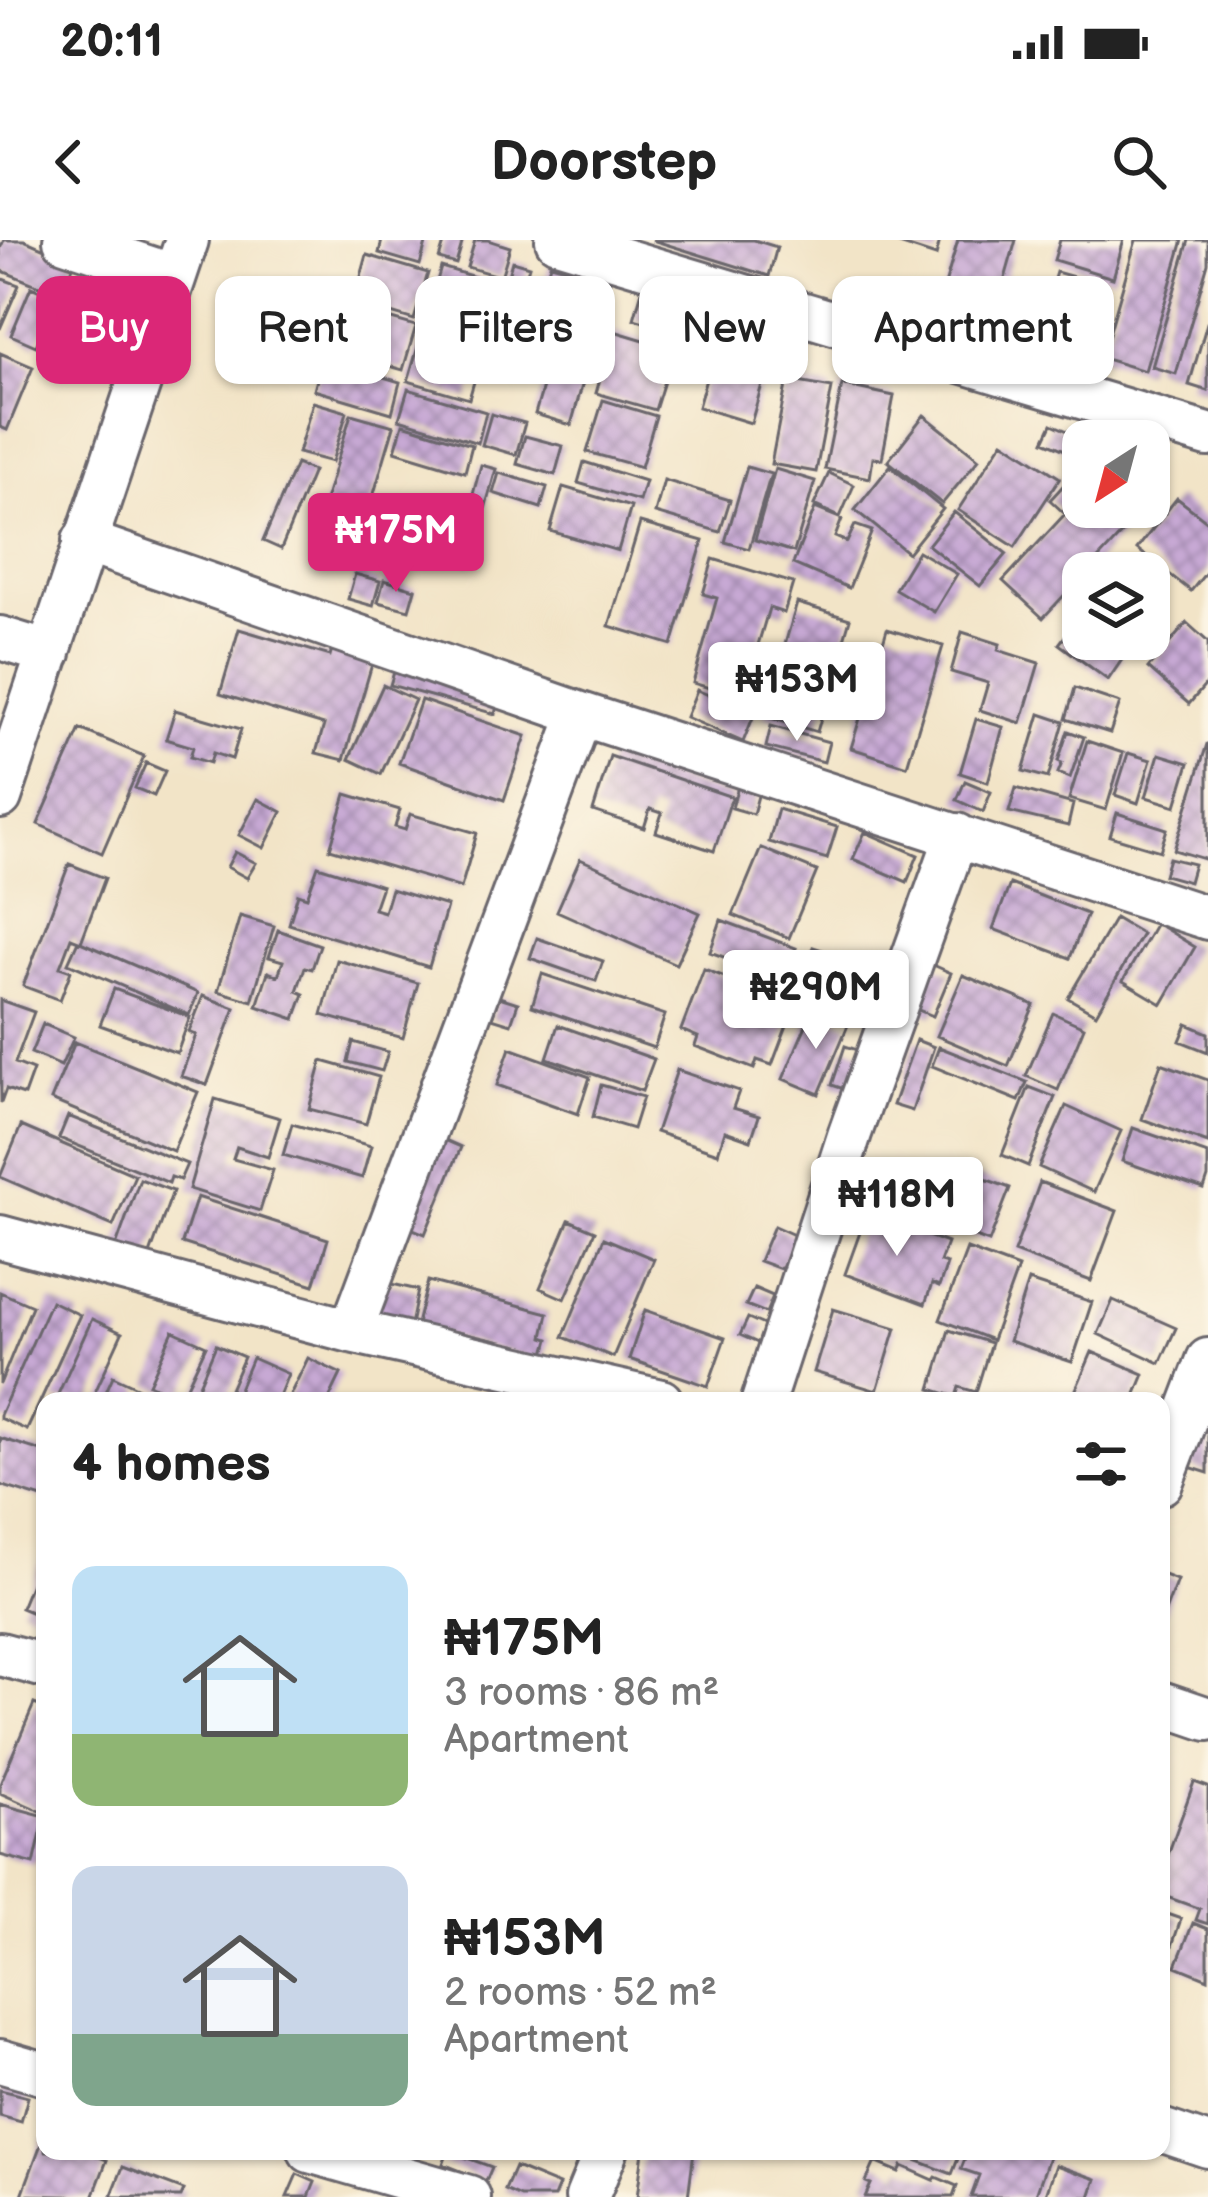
<!DOCTYPE html>
<html lang="en">
<head>
<meta charset="utf-8">
<style>
  body { margin:0; font-family:"Balsamiq Sans",sans-serif; background:#f6f6f6; color:#222; height:100vh; display:flex; flex-direction:column; font-size:45px; white-space:nowrap }
  * { box-sizing:border-box; margin:0 }
  p { font-size:39px; color:#767676 }
  .icon { flex:none; width:66px; height:66px; fill:none; stroke:currentColor; stroke-width:2; stroke-linecap:round; stroke-linejoin:round }
  .map { position:relative; flex:1; overflow:hidden }
  .drawer { position:absolute; left:36px; top:1152px; width:1134px; height:768px; display:flex; flex-direction:column; background:#fff; border-radius:24px; box-shadow:0 3px 9px #0004 }
  .drawer>* { flex:none }
  .guide { position:absolute; left:36px; top:36px; width:1137px; height:108px; display:flex; gap:24px }
  .needle { width:78px; rotate:216deg }
  .fabs { position:absolute; left:1062px; top:180px; display:grid; gap:24px }
  .fabs a { display:grid; place-items:center; width:108px; height:108px; border-radius:24px; background:#fff; box-shadow:0 3px 9px #0004; font-size:60px }
  .price { position:absolute; translate:-50% -102px; padding:0 27px; border-radius:12px; background:#fff; color:#222; font-size:39px; line-height:78px; filter:drop-shadow(0 3px 6px #0008) }
  .price::after { content:''; position:absolute; left:50%; top:72px; width:36px; height:27px; margin-left:-18px; background:inherit; clip-path:polygon(0 0,100% 0,50% 100%) }
  .price.active { background:#db2777; color:#fff }
  ul { padding:0; list-style:none }
  li { display:flex; align-items:center; gap:36px; height:300px; padding:0 36px }
  li span { display:grid; place-items:center; flex:none; width:336px; height:240px; border-radius:24px; color:#555 }
  li>.icon { margin-inline-start:auto }
  span .icon { width:144px; height:144px; fill:#fffc; stroke-width:1 }
  li b { font-size:51px }
  h2 { display:flex; justify-content:space-between; align-items:center; height:144px; padding:0 36px; font-size:51px }
  .pill { padding:0 42px; border-radius:24px; background:#fff; box-shadow:0 3px 9px #0004; font-size:42px; line-height:108px }
  .pill.active { background:#db2777; color:#fff }
  .status { display:flex; justify-content:space-between; align-items:center; height:84px; padding:0 60px; background:#fff; direction:ltr }
  .status svg { height:33px; fill:currentColor }
  header { display:flex; justify-content:space-between; align-items:center; height:156px; padding:0 36px; background:#fff; font-size:54px; font-weight:800 }
  .map>svg:first-child { display:block }
  .building { fill:url(#building-cross-hatch) }
  .lines { fill:none; stroke-linecap:round; stroke-linejoin:round }
  .minor-casing { stroke:#6b666c; stroke-width:48 }
  .minor { stroke:#fff; stroke-width:42 }
</style>
</head>
<body>
<div class="status"><b>20:11</b><svg viewBox="0 0 49 12"><path d="M0 12V9h3v3zM5 12V6h3v6zM10 12V3h3v9zM15 12V0h3v12zM26 1h20v11H26zM47 4h2v5h-2z"/></svg></div>
<header><svg class="icon" aria-label="back" viewBox="0 0 24 24"><path d="M15 5l-7 7 7 7"/></svg>Doorstep<svg class="icon" aria-label="search" viewBox="0 0 24 24"><circle cx="10" cy="10" r="6"/><path d="M15 15l6 6"/></svg></header>
<div class="map">
<svg width="1208" height="1957" viewBox="0 0 1208 1957">
  <defs>
    <pattern id="building-cross-hatch" width="8" height="8" patternUnits="userSpaceOnUse" patternTransform="scale(3)"><rect width="8" height="8" fill="#c7a9d4"/><path d="M0 0l8 8M0 8l8-8" fill="none" stroke="#a189ad"/></pattern>
  </defs>
  <rect width="100%" height="100%" fill="#fcf5e5"/>
  <filter id="ink" filterUnits="userSpaceOnUse"><feTurbulence type="fractalNoise" baseFrequency=".00833" numOctaves="2"/><feDisplacementMap in="SourceGraphic" scale="24" xChannelSelector="R" yChannelSelector="G"/><feConvolveMatrix kernelMatrix="1 2 1 2 8 2 1 2 1" color-interpolation-filters="sRGB"/></filter>
  <filter id="wash" filterUnits="userSpaceOnUse"><feTurbulence type="fractalNoise" baseFrequency=".004" numOctaves="4" result="noise"/><feDisplacementMap in="SourceGraphic" scale="48" xChannelSelector="R" yChannelSelector="G"/><feGaussianBlur stdDeviation="2.7" result="paint"/><feColorMatrix in="noise" values="0 0 0 0 0 0 0 0 0 0 0 0 0 0 0 0 0 1.4 0 .05"/><feComposite in="paint" operator="in"/></filter>
  <g filter="url(#wash)">
    <rect width="100%" height="100%" fill="#f2e4c7"/>
    <g id="blocks">
      <path class="building" d="M4,0H24L75,22L61,55L0,30V9Z
        M382,0H427L420,25L379,13Z
        M445,0H463L456,24L439,19Z
        M475,0H488L510,7L501,37L467,27Z
        M652,0H754L777,7L769,36Z
        M887,0H940L936,16Z
        M958,0H1016L991,88L937,72Z
        M1060,0H1124L1113,38L1054,20Z
        M1136,0H1183L1145,131L1102,118Z
        M1189,0H1208V23L1176,134L1152,127Z
        M367,15L428,33L414,80L354,62Z
        M512,21L529,26L513,80L497,75Z
        M578,22L611,36L605,58L545,40L550,24L576,31Z
        M441,27L502,45L469,159L408,141Z
        M1056,32L1103,45L1082,113L1036,99Z
        M0,38L19,45L0,89Z
        M31,47L57,58L36,106L11,95Z
        M642,51L691,66L684,94L634,79Z
        M586,55L607,61L599,86L579,80Z
        M356,69L416,86L403,130L343,113Z
        M715,72L777,91L772,108L710,90Z
        M562,82L597,92L571,185L535,174Z
        M1207,83H1208V151L1189,145Z
        M614,91L674,109L655,170L596,153Z
        M718,97L771,113L751,183L698,167Z
        M0,113L33,127L7,190L0,187Z
        M323,119L400,142L392,173L314,150Z
        M787,140L832,148L816,232L771,224Z
        M842,145L894,156L882,219L873,218L870,238L825,229Z
        M408,149L486,172L478,203L399,179Z
        M603,160L656,176L641,227L587,212Z
        M313,162L347,172L332,222L298,213Z
        M351,174L394,186L354,321L311,308Z
        M491,174L525,183L516,215L482,205Z
        M924,175L979,219L942,264L888,221Z
        M403,184L472,205L465,232L395,211Z
        M1052,184L1083,198V218L1044,201Z
        M525,196L563,206L555,235L517,224Z
        M1003,201L1060,238L1015,307L958,270Z
        M584,222L645,241L639,261L578,243Z
        M296,224L313,231L281,309L263,301Z
        M1083,224V267H1137L1142,272L1043,378L1003,341L1065,274L1050,260Z
        M481,225L496,229L485,269L470,265Z
        M890,226L943,269L908,313L855,270Z
        M747,227L771,234L749,309L725,302Z
        M775,229L815,241L794,312L755,300Z
        M499,233L547,247L541,268L493,253Z
        M829,233L854,245L840,277L814,265Z
        M664,240L730,260L720,292L655,273Z
        M563,247L631,267L618,311L550,291Z
        M1177,258L1208,282V330L1191,351L1137,309Z
        M815,268L842,279L835,297L847,302L855,285L872,291L849,348L793,324Z
        M954,272L1007,314L980,346L928,305Z
        M462,278L482,284L470,324L450,319Z
        M640,283L703,301L672,405L609,386Z
        M918,311L957,334L934,372L895,349Z
        M713,319L793,343L784,373L769,368L742,458L693,443L717,358L703,354Z
        M355,334L380,341L373,366L348,359Z
        M384,340L415,349L409,370L378,362Z
        M797,363L850,379L817,492L764,476Z
        M1075,383L1083,389V399H1097L1123,418L1108,440L1059,404Z
        M1187,383L1208,402V442L1189,464L1148,428Z
        M239,389L330,416L336,395L377,407L344,520L316,513L324,485L220,454Z
        M887,389L943,406L907,526L851,508Z
        M962,392L1000,404L998,410L1039,423L1021,483L980,470L988,443L951,432Z
        M398,419L502,449L495,474L390,445Z
        M383,445L415,460L381,534L349,519Z
        M1075,448L1120,463L1110,493L1066,479Z
        M697,450L754,475L743,502L686,477Z
        M421,460L526,496L504,560L399,523Z
        M175,470L241,489L232,519L213,513L210,523L190,517L193,507L166,499Z
        M1040,474L1064,482L1048,538L1023,531Z
        M976,479L1003,487L988,542L960,533Z
        M771,486L829,502L824,522L766,507Z
        M80,489L144,516L102,613L38,584Z
        M1068,491L1084,497L1070,538L1058,533L1062,523L1058,521Z
        M1087,501L1123,513L1106,570L1069,559Z
        M1207,504H1208V620L1174,610Z
        M1128,513L1151,520L1138,563L1115,555Z
        M1159,514L1189,523L1176,566L1146,557Z
        M610,516L732,557L714,611L656,592L662,573L650,569L644,588L593,571Z
        M146,523L165,531L154,556L135,548Z
        M740,539L761,545L753,574L732,568Z
        M965,541L991,552L983,572L957,560Z
        M1016,548L1073,564L1068,586L1009,572Z
        M346,554L400,570L395,587L405,590L410,574L477,593L461,648L330,609Z
        M258,559L282,572L264,608L239,595Z
        M778,569L837,587L827,619L769,602Z
        M1117,573L1167,589L1160,611L1110,596Z
        M865,592L918,615L907,642L853,619Z
        M761,608L817,631L789,698L733,675Z
        M235,612L256,623L247,638L227,627Z
        M1169,618L1194,624L1189,642L1164,635Z
        M580,619L700,673L676,724L557,671Z
        M69,624L105,638L81,702L71,698L60,727L71,731L60,760L23,746Z
        M318,626L382,646L374,669L384,672L391,649L447,666L429,727L289,684L298,654L307,657Z
        M1010,644L1087,674L1070,718L993,689Z
        M240,676L274,686L252,761L218,751Z
        M1115,678L1142,694L1096,774L1068,758Z
        M721,680L796,708L784,739L710,712Z
        M1156,683L1195,707L1162,764L1123,741Z
        M278,690L320,705L312,729L305,727L297,751L304,754L295,779L257,766L268,732L278,736L283,721L269,717Z
        M537,698L603,721L596,741L530,718Z
        M78,701L198,753L189,775L68,723Z
        M813,707L890,732L872,778L799,751Z
        M337,720L418,743L403,798L322,775Z
        M931,724L951,733L933,776L913,768Z
        M704,729L795,764L772,825L757,820L754,829L695,806L698,797L681,790Z
        M542,734L665,775L654,808L532,766Z
        M963,735L1034,765L1008,826L937,796Z
        M114,749L190,777L177,813L100,785Z
        M203,756L235,768L207,845L181,836L196,795L189,792Z
        M499,757L518,763L511,784L492,778Z
        M0,760L34,772L15,823L33,830L24,855L6,849L1,863Z
        M813,769L848,785L819,854L783,839Z
        M1053,773L1084,787L1058,850L1026,836Z
        M43,784L74,797L61,826L31,813Z
        M1187,784L1208,793V812L1180,801Z
        M558,785L654,819L642,851L547,818Z
        M916,800L934,807L912,871L893,865Z
        M75,802L198,852L173,911L51,860Z
        M353,802L388,812L382,831L348,822Z
        M845,806L866,813L853,852L832,845Z
        M939,807L1027,842L1019,861L932,826Z
        M510,808L590,837L578,874L497,845Z
        M322,821L379,837L366,884L309,869Z
        M1161,823L1208,840V903L1142,879Z
        M677,830L739,851L733,868L759,876L751,900L725,891L718,913L656,892Z
        M601,845L643,857L633,889L593,877Z
        M1029,847L1055,857L1028,926L1002,915Z
        M215,859L280,878L268,917L237,907L233,919L273,930L260,971L189,949Z
        M1066,866L1121,891L1094,952L1039,927Z
        M68,876L187,924L180,940L171,937L169,943L59,898Z
        M292,884L371,906L362,938L283,915Z
        M21,886L135,935L113,986L0,937Z
        M1133,888L1208,914V937L1204,949L1122,921Z
        M438,897L461,907L425,994L401,984Z
        M974,935L1010,948L989,1002L954,989Z
        M140,939L173,951L148,1020L115,1009Z
        M1040,942L1117,971L1091,1041L1014,1012Z
        M895,943L923,954L915,976L886,965Z
        M197,957L328,999L314,1045L182,1003Z
        M867,973L947,1003L940,1022L947,1024L939,1047L932,1044L925,1064L845,1034Z
        M569,980L595,991L565,1059L540,1048Z
        M774,986L796,996L781,1029L759,1021Z
        M604,998L654,1019L613,1117L563,1097Z
        M967,1009L1018,1028L992,1100L940,1080Z
        M379,1041L418,1050L411,1085L371,1077Z
        M428,1041L548,1073L543,1097L549,1099L543,1121L416,1088Z
        M1028,1041L1092,1062L1072,1122L1009,1101Z
        M754,1048L773,1056L766,1073L746,1065Z
        M0,1052L32,1066L0,1144Z
        M1113,1060L1176,1088L1160,1123L1098,1094Z
        M51,1061L80,1075L27,1190L0,1178V1175Z
        M833,1069L896,1088L877,1151L814,1132Z
        M645,1070L725,1098L708,1146L629,1119Z
        M748,1078L766,1086L758,1103L740,1095Z
        M92,1079L122,1093L91,1161H55Z
        M949,1090L991,1103L976,1152L959,1147L956,1157L931,1149Z
        M173,1091L206,1106L181,1159L149,1144Z
        M216,1105L244,1117L225,1161H192Z
        M1092,1112L1144,1134L1133,1161H1071Z
        M252,1118L288,1134L277,1161H234Z
        M308,1118L341,1134L328,1161H287Z
        M113,1136L141,1149L136,1161H102Z
        M1208,1159V1233L1186,1226Z
        M0,1198L45,1212V1259L0,1245Z
        M45,1309V1378L21,1368Z
        M1161,1334L1177,1340L1161,1382Z
        M34,1464L45,1468V1573L0,1553V1544Z
        M1194,1542L1208,1547V1684L1196,1680L1200,1669L1161,1655V1634Z
        M0,1564L45,1576L34,1624L0,1615Z
        M1161,1672L1181,1679L1162,1736H1161Z
        M1193,1683L1208,1689V1739L1176,1726Z
        M0,1850L28,1857L21,1882L0,1876Z
        M45,1893V1911H84L107,1920L93,1957L22,1955Z
        M448,1911L492,1927L486,1941L443,1924Z
        M643,1911H694L688,1957H637Z
        M892,1911H961L952,1934Z
        M968,1911H1051L1035,1957H971L979,1935L961,1929Z
        M875,1922L899,1932L902,1926L934,1940L936,1937L957,1946L953,1957H865L871,1944L866,1942Z
        M1056,1925L1096,1939L1090,1957H1045Z
        M123,1927L184,1950L181,1957H111Z
        M515,1927L559,1945L554,1957H521L505,1950Z
        M297,1934L315,1942L309,1957H287Z"/>
    </g>
  </g>
  <g filter="url(#ink)">
    <use href="#blocks" fill-opacity="0" stroke="#6b666c" stroke-width="3"/>
    <g class="lines">
      <g class="minor-casing">
        <path id="minor" d="M65,0L174,36
          M557,0L1208,195
          M84,301L581,474L1208,678
          M0,398L49,413
          M0,557L187,0
          M0,997L351,1091L661,1161
          M351,1091L581,474
          M763,1161L850,893L957,595
          M1161,1243L1208,1120
          M0,1414L45,1426
          M1161,1463L1208,1479
          M0,1821L45,1834
          M1161,1890L1208,1906
          M310,1911L469,1957
          M587,1957L606,1911"/>
      </g>
      <use href="#minor" class="minor"/>
    </g>
  </g>
</svg>
<div class="fabs">
<a><svg class="needle" viewBox="-14 -14 28 28"><path d="M0-13l5 13h-10z" fill="#e53935"/><path d="M0 13l5-13h-10z" fill="#767676"/></svg></a>
<a><svg class="icon" aria-label="layers" viewBox="0 0 24 24"><path d="M12 4l9 5-9 5-9-5zM3 14l9 5 9-5"/></svg></a>
</div>
<b class="price active" style="left:396px;top:355px">₦175M</b>
<b class="price" style="left:797px;top:504px">₦153M</b>
<b class="price" style="left:816px;top:812px">₦290M</b>
<b class="price" style="left:897px;top:1019px">₦118M</b>
<div class="guide">
<a class="pill active">Buy</a>
<a class="pill">Rent</a>
<a class="pill">Filters</a>
<a class="pill">New</a>
<a class="pill">Apartment</a>
</div>
<section class="drawer">
<h2>4 homes<svg class="icon" aria-label="filters" viewBox="0 0 24 24"><path d="M4 7h16M4 17h16"/><circle cx="9" cy="7" r="2"/><circle cx="15" cy="17" r="2"/></svg></h2>
<ul>
<li><span style="background:linear-gradient(#bfe0f5 70%,#8fb573 0)"><svg class="icon" aria-label="home" viewBox="0 0 24 24"><path d="M3 11l9-7 9 7M6 9v11h12V9"/></svg></span><div><b>₦175M</b><p>3 rooms · 86 m²</p><p>Apartment</p></div></li>
<li><span style="background:linear-gradient(#c9d6e8 70%,#7fa58c 0)"><svg class="icon" aria-label="home" viewBox="0 0 24 24"><path d="M3 11l9-7 9 7M6 9v11h12V9"/></svg></span><div><b>₦153M</b><p>2 rooms · 52 m²</p><p>Apartment</p></div></li>
</ul>
</section>
</div>
</body>
</html>
